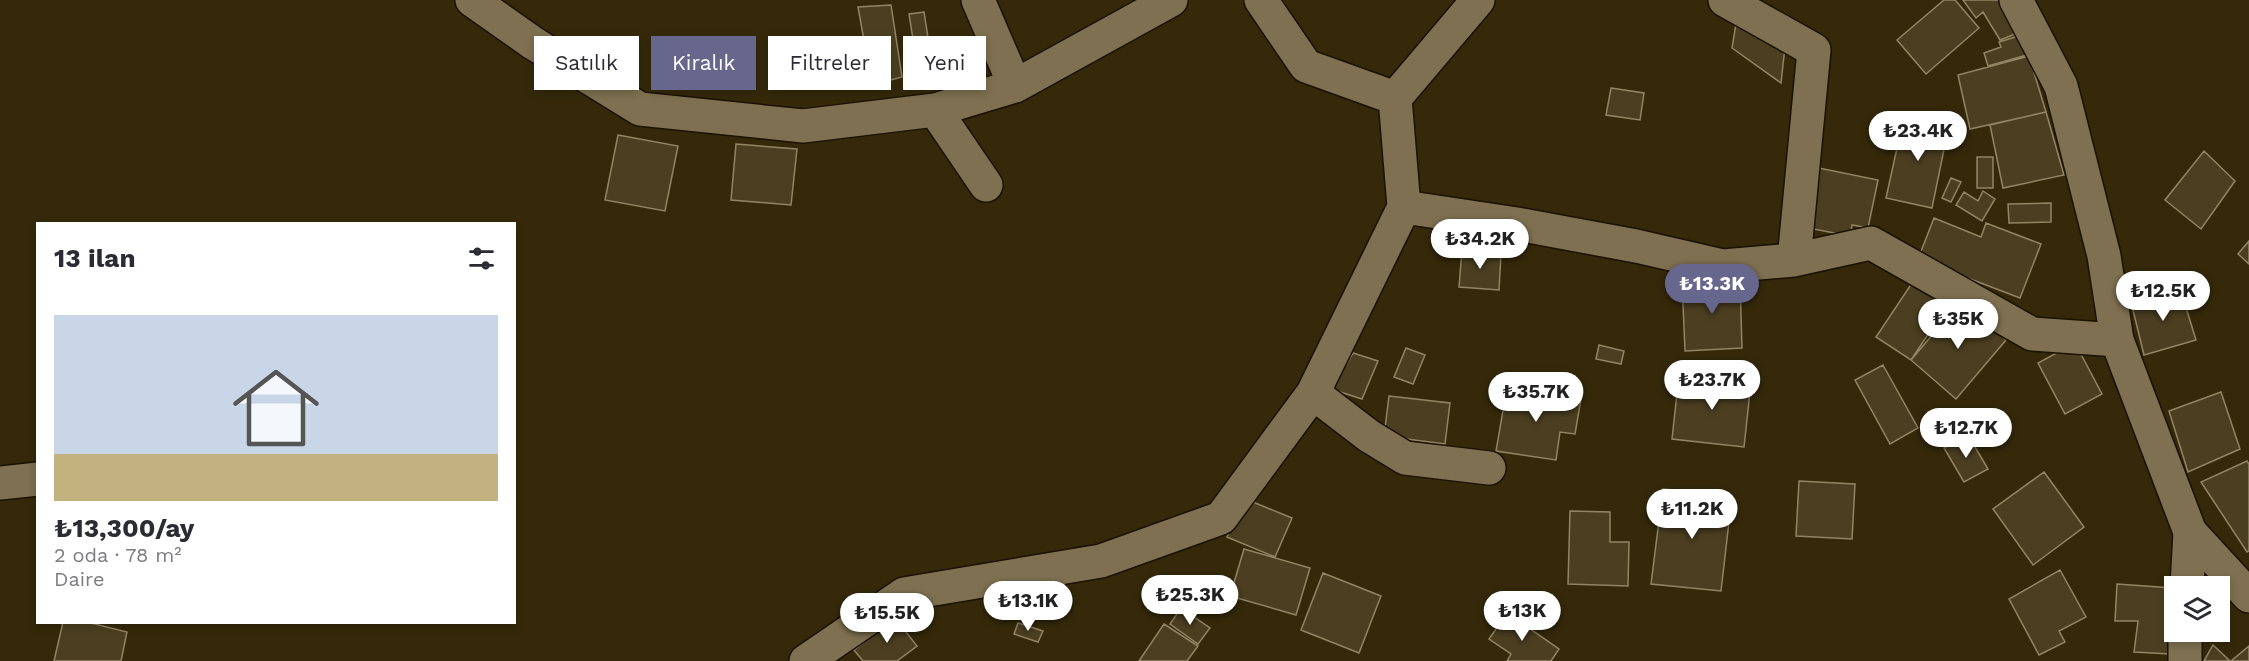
<!DOCTYPE html>
<html lang="tr">
<head>
<meta charset="utf-8">
<style>
  body { margin:0; font-family:"Work Sans",sans-serif; background:#f2f2f3; color:#2b2b33; height:100vh; display:flex; flex-direction:column; font-size:22px; white-space:nowrap }
  * { box-sizing:border-box; margin:0 }
  p { font-size:20px; color:#7c7c81 }
  .icon { flex:none; width:33px; height:33px; fill:none; stroke:currentColor; stroke-width:2; stroke-linecap:round; stroke-linejoin:round }
  .map { position:relative; flex:1; overflow:hidden }
  .drawer { position:absolute; left:36px; top:222px; width:480px; height:402px; display:flex; flex-direction:column; background:#fff; border-radius:0px; box-shadow:0 3px 9px #0003 }
  .drawer>* { flex:none }
  .banner { position:absolute; left:534px; top:36px; width:570px; height:54px; display:flex; gap:12px }
  .controls { position:absolute; left:2164px; top:576px; display:grid; gap:12px }
  .controls a { display:grid; place-items:center; width:66px; height:66px; border-radius:0px; background:#fff; box-shadow:0 3px 9px #0003; font-size:30px }
  .price { position:absolute; translate:-50% -51px; padding:0 14px; border-radius:21px; background:#fff; color:#222; font-size:20px; line-height:39px; filter:drop-shadow(0 2px 3px #0008) }
  .price::after { content:''; position:absolute; left:50%; top:36px; width:18px; height:14px; margin-left:-9px; background:inherit; clip-path:polygon(0 0,100% 0,50% 100%) }
  .price.selected { background:#67668d; color:#fff }
  ul { padding:0; list-style:none }
  li { display:grid; align-content:center; gap:12px; height:318px; padding:0 18px }
  li span { display:grid; place-items:center; height:186px; border-radius:0px; color:#555 }
  li>.icon { margin-inline-start:auto }
  span .icon { width:108px; height:108px; fill:#fffc; stroke-width:1 }
  li b { font-size:26px }
  h2 { display:flex; justify-content:space-between; align-items:center; height:72px; padding:0 18px; font-size:26px }
  .pill { padding:0 21px; border-radius:0px; background:#fff; box-shadow:0 3px 9px #0003; font-size:21px; line-height:54px }
  .pill.selected { background:#67668d; color:#fff }
  .map>svg:first-child { display:block }
  .building { fill:#4c3f21; stroke:#938464; stroke-width:1.5 }
  .lines { fill:none; stroke-linecap:round; stroke-linejoin:round }
  .street-casing { stroke:#1b1100; stroke-width:36 }
  .secondary-casing { stroke:#1b1100; stroke-width:36 }
  .street { stroke:#7e7050; stroke-width:33 }
  .secondary { stroke:#7e7050; stroke-width:33 }
</style>
</head>
<body>
<div class="map">
<svg width="2249" height="661" viewBox="0 0 2249 661">
  <rect width="100%" height="100%" fill="#35290a"/>
  <path class="building" d="M1944,0H1955L1979,28L1926,74L1897,40Z
    M1963,0H2005L2023,31L2000,40L1983,12L1976,18Z
    M891,5L902,77L872,85L858,7Z
    M924,12L930,50L915,52L909,14Z
    M1737,18L1785,47L1781,83L1732,48Z
    M2028,33L2034,53L1988,66L1984,53L2001,47L1999,42Z
    M2029,56L2046,112L1970,129L1958,75Z
    M1611,88L1644,93L1640,120L1606,115Z
    M2046,112L2064,175L2003,188L1990,125Z
    M1904,116L1949,125L1932,208L1886,198Z
    M618,135L678,146L665,211L605,200Z
    M736,144L797,149L791,205L731,200Z
    M2204,151L2235,181L2201,229L2165,200Z
    M1977,157H1993V188H1977Z
    M1814,167L1878,180L1868,228L1852,225L1850,236L1803,227Z
    M1951,178L1961,182L1951,202L1942,198Z
    M1983,191L1995,199L1982,221L1956,205L1964,192L1978,201Z
    M2051,203V222L2009,223L2008,204Z
    M1934,218L1981,237L1986,223L2041,244L2020,298L1918,259Z
    M2249,241V264L2238,254Z
    M1462,250L1501,254L1499,290L1459,287Z
    M1914,280L1949,303L1911,360L1876,337Z
    M1682,281H1740L1742,348L1685,351Z
    M2180,288L2196,340L2144,355L2131,302Z
    M1961,301L2006,340L1956,399L1911,360Z
    M2075,343L2102,394L2065,414L2038,363Z
    M1599,345L1624,351L1621,364L1596,359Z
    M1406,348L1425,355L1413,384L1394,377Z
    M1353,353L1378,361L1362,399L1331,389Z
    M1883,365L1918,428L1890,444L1855,380Z
    M1679,375L1751,383L1744,447L1672,439Z
    M1507,387L1581,399L1575,434L1560,432L1556,460L1496,451Z
    M2221,392L2240,449L2188,472L2169,411Z
    M1389,396L1450,403L1445,444L1384,436Z
    M1968,435L1988,469L1964,482L1944,448Z
    M2247,461L2249,464V551L2247,552L2201,482Z
    M2044,472L2084,527L2033,565L1993,509Z
    M1799,481L1855,484L1852,539L1796,536Z
    M1663,489L1732,496L1721,591L1651,584Z
    M1243,498L1292,518L1275,557L1227,537Z
    M1570,511L1610,512V542H1629L1628,586L1568,584Z
    M1244,549L1310,568L1296,615L1230,596Z
    M2060,570L2086,617L2059,631L2065,642L2039,655L2009,599Z
    M1323,573L1381,596L1359,653L1301,630Z
    M2117,584L2173,588L2170,654L2134,652L2138,621H2115Z
    M1181,608L1210,628L1198,644L1170,624Z
    M1507,613L1559,649L1551,661H1507L1511,654L1489,639Z
    M895,618L917,646L897,661H863L854,650Z
    M63,622H87L127,632L121,661H54Z
    M1018,623L1043,631L1038,642L1014,634Z
    M1164,624L1198,646L1187,661H1139Z
    M2213,645L2230,661H2204Z
    M2249,646V661H2231Z"/>
  <g class="lines">
    <g class="street-casing">
      <path id="street" d="M472,0L533,43L640,109L803,126L935,110L1015,86L1171,0
        M978,0L1015,86
        M1261,0L1306,66L1395,98L1478,0
        M1725,0L1814,50L1794,260
        M1395,98L1404,207
        M935,110L986,185
        M1313,393L1369,436L1405,458L1489,468
        M0,483L38,479
        M2187,586L2190,532
        M806,661L904,594L1101,561L1221,518L1313,393L1404,207L1517,224L1636,246L1723,266L1794,260L1871,243L2032,334L2117,340
        M2185,661V632"/>
    </g>
    <g class="secondary-casing">
      <path id="secondary" d="M2016,0L2061,86L2104,256L2117,340L2190,532L2249,596"/>
    </g>
    <use href="#street" class="street"/>
    <use href="#secondary" class="secondary"/>
  </g>
</svg>
<div class="controls">
<a><svg class="icon" aria-label="layers" viewBox="0 0 24 24"><path d="M12 4l9 5-9 5-9-5zM3 14l9 5 9-5"/></svg></a>
</div>
<b class="price" style="left:1918px;top:162px">₺23.4K</b>
<b class="price" style="left:1480px;top:270px">₺34.2K</b>
<b class="price selected" style="left:1712px;top:315px">₺13.3K</b>
<b class="price" style="left:2163px;top:322px">₺12.5K</b>
<b class="price" style="left:1958px;top:350px">₺35K</b>
<b class="price" style="left:1712px;top:411px">₺23.7K</b>
<b class="price" style="left:1536px;top:423px">₺35.7K</b>
<b class="price" style="left:1966px;top:459px">₺12.7K</b>
<b class="price" style="left:1692px;top:540px">₺11.2K</b>
<b class="price" style="left:1190px;top:626px">₺25.3K</b>
<b class="price" style="left:1028px;top:632px">₺13.1K</b>
<b class="price" style="left:1522px;top:642px">₺13K</b>
<b class="price" style="left:887px;top:644px">₺15.5K</b>
<div class="banner">
<a class="pill">Satılık</a>
<a class="pill selected">Kiralık</a>
<a class="pill">Filtreler</a>
<a class="pill">Yeni</a>
</div>
<section class="drawer">
<h2>13 ilan<svg class="icon" aria-label="filters" viewBox="0 0 24 24"><path d="M4 7h16M4 17h16"/><circle cx="9" cy="7" r="2"/><circle cx="15" cy="17" r="2"/></svg></h2>
<ul>
<li><span style="background:linear-gradient(#c9d6e8 75%,#c2b280 0)"><svg class="icon" aria-label="home" viewBox="0 0 24 24"><path d="M3 11l9-7 9 7M6 9v11h12V9"/></svg></span><div><b>₺13,300/ay</b><p>2 oda · 78 m²</p><p>Daire</p></div></li>
</ul>
</section>
</div>
</body>
</html>
